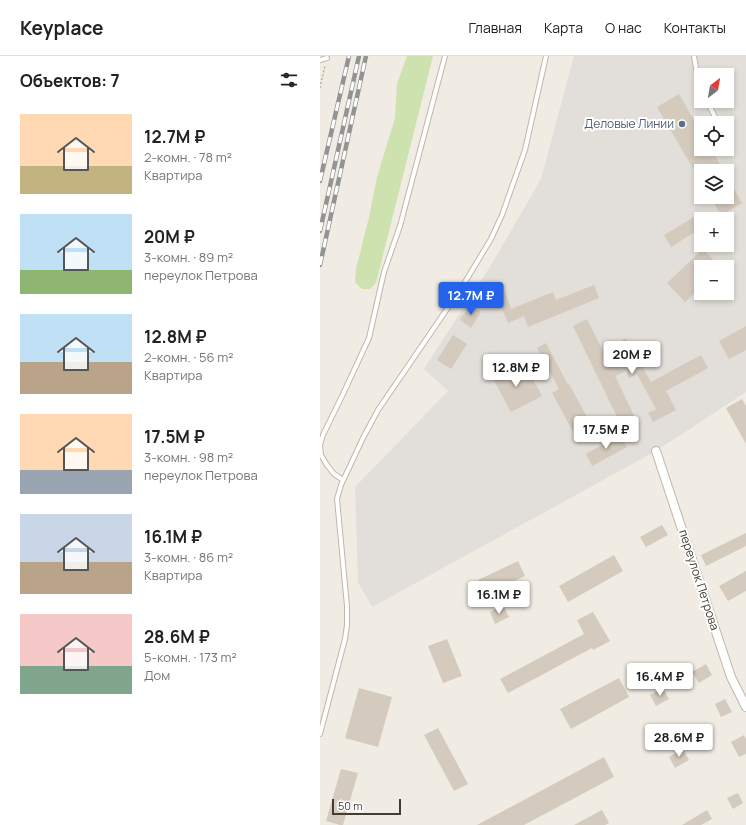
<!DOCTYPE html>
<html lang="ru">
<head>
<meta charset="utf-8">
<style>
  body { margin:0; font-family:Manrope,sans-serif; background:#f2f2f2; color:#222; height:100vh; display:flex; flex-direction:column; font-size:15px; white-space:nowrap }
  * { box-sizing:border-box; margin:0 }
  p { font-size:13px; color:#767676 }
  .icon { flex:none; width:22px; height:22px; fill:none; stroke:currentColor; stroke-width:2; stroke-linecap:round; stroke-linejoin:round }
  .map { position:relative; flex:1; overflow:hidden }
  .drawer { display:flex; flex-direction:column; background:#fff; width:320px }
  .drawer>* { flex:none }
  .needle { width:26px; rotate:31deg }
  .tools { position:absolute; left:374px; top:12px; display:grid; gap:8px }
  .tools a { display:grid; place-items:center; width:40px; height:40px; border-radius:0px; background:#fff; box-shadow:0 2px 6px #0003; font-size:20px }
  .scale { position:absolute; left:12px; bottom:10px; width:69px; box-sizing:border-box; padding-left:4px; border:2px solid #423c34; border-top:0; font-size:11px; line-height:14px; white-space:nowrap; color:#423c34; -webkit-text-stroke:3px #fff; paint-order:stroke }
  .price { position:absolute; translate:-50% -34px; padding:0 9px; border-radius:4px; background:#fff; color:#222; font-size:13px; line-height:26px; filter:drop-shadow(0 1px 2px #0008) }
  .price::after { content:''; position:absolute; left:50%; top:24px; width:12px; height:9px; margin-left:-6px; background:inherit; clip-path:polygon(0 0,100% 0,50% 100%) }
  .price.current { background:#2563eb; color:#fff }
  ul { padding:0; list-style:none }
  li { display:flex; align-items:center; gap:12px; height:100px; padding:0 20px }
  li span { display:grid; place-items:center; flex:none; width:112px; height:80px; border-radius:0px; color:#555 }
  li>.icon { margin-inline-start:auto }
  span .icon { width:48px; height:48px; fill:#fffc; stroke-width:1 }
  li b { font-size:17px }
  h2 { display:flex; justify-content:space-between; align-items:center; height:48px; padding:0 20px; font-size:17px }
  header { display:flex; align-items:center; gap:24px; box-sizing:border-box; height:56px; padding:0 20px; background:#fff; border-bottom:1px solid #e0e0e0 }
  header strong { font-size:19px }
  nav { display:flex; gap:22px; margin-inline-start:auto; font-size:14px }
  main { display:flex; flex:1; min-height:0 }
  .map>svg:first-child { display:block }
  .industrial { fill:#e2ded9; fill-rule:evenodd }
  .green { fill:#cee2af }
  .building { fill:#d4cabd }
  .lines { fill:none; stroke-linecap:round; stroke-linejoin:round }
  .lane-casing { stroke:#beb6aa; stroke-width:6 }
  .street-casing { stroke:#beb6aa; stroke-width:10 }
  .path { stroke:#bcae9a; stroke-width:1.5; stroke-dasharray:2 2; stroke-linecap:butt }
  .lane { stroke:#fff; stroke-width:4 }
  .street { stroke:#fff; stroke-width:8 }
  .rail-casing { stroke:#939393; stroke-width:4.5 }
  .rail { stroke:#fff; stroke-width:3; stroke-dasharray:9; stroke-linecap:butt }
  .service-dot { fill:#5c6f8a; stroke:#fff; stroke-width:1.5 }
  .labels { text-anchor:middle; stroke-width:4; stroke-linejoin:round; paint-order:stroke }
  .service-label { font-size:12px; fill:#4e5e75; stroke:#fff; text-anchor:end }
  .street-label { font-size:12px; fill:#423c34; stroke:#fff }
</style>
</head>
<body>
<header>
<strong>Keyplace</strong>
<nav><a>Главная</a><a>Карта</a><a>О нас</a><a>Контакты</a></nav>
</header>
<main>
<section class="drawer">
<h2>Объектов: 7<svg class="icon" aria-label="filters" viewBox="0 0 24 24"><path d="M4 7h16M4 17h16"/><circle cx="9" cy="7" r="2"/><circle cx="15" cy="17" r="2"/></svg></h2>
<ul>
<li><span style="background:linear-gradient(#ffd9b3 65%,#c2b280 0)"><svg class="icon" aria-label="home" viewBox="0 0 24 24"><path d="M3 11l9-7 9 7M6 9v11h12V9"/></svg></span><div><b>12.7M ₽</b><p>2-комн. · 78 m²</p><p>Квартира</p></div></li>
<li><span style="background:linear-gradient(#bfe0f5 70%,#8fb573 0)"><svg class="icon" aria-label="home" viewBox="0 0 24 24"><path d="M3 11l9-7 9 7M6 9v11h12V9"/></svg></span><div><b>20M ₽</b><p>3-комн. · 89 m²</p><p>переулок Петрова</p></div></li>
<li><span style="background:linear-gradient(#bfe0f5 60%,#b9a48a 0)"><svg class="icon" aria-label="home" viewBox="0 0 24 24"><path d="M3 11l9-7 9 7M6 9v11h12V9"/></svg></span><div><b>12.8M ₽</b><p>2-комн. · 56 m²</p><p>Квартира</p></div></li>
<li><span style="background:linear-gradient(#ffd9b3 70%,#9aa5b1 0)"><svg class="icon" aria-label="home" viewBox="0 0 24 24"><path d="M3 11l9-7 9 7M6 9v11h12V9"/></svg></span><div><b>17.5M ₽</b><p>3-комн. · 98 m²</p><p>переулок Петрова</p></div></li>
<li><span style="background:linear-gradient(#c9d6e8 60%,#b9a48a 0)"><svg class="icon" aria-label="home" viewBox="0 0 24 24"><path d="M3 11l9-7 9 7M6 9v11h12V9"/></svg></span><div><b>16.1M ₽</b><p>3-комн. · 86 m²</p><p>Квартира</p></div></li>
<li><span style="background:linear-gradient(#f6c9c9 65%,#7fa58c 0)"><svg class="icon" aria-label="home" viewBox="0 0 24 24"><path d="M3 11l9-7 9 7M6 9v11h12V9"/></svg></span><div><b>28.6M ₽</b><p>5-комн. · 173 m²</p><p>Дом</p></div></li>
</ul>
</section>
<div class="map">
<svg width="426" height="769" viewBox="0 0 426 769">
  <rect width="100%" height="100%" fill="#f0ece4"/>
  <path class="industrial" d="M254,0H426V336L336,395L52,551L38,526L35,431L128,335L104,313L173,206L221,123ZM381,19H407V45H381ZM381,67H407V93H381ZM381,115H407V141H381ZM381,163H407V189H381ZM381,211H407V237H381Z"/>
  <path class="green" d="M87,0H113L56,227L50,233H42L35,226L36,213L49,161L57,121L75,62L77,28Z"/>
  <path class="building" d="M359,38L381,76V93H391L404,115H381V126L337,51Z
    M407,120L422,147L401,159L390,141H407Z
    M381,157V172L351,191L344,179Z
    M383,193L400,211H381V231L365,246L347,227Z
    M274,229L279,242L208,271L204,260L188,267L176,239L185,236L191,253L233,236L236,244Z
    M150,249L161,256L151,272L140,264Z
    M267,263L283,295L306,282L331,326L381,299L388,312L346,335L356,354L333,366L328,357L336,353L317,318L309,322L306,315L295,320L317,366L303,373L253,270Z
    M426,270V294L409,303L399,285Z
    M133,279L147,288L131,313L117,304Z
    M226,287L248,329L249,328L274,374L257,383L232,337L239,333L217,292Z
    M180,310L187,323L207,312L222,340L191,356L169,315Z
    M422,343L426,350V388L406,352Z
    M300,379L307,391L272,410L266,398Z
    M342,469L348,479L326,491L320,481Z
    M426,477V490L386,510L381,499Z
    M294,499L303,515L248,546L239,530Z
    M198,505L205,520L165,539L158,524Z
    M426,515V535L408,545L399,530Z
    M183,549L189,561L175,568L170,556Z
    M273,556L290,585L273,594L272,592L188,637L180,623L264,578L257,564Z
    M127,583L142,620L123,627L108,590Z
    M386,608L392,619L379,627L372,616Z
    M299,622L309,641L251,673L240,653Z
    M39,632L72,641L58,691L25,682Z
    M343,632L349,643L336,650L330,639Z
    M405,643L412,656L401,661L395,648Z
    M118,672L148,728L134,735L104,679Z
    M424,679L426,683V698L419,701L411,686Z
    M363,693L369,704L355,712L349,701Z
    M284,701L294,721L204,769H157Z
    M21,713L38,717L23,769H20L6,765Z
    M418,737L423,747L413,753L407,742Z
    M282,754L289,767L285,769H254Z
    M387,754L392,763L381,769H362Z"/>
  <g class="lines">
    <g class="lane-casing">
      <path id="lane" d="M374,0L378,24L381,31
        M0,4L7,2
        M387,45L398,67
        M407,85L409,88
        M23,424L14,418L7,409L1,399L0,389L3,379L24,336L49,282L64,216L80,170L125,0
        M0,678L25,583L27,569V550L17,443L21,429L43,382L58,354L142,231L171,183L182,159L205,94L226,0"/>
    </g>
    <g class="street-casing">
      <path id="street" d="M336,395L411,621L426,651"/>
    </g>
    <path class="path" d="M0,32L5,10"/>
    <use href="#lane" class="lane"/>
    <use href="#street" class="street"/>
    <g class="rail-casing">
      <path id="rail" d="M0,125L29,0
        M0,175L39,0
        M0,209L46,0"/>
    </g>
    <use href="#rail" class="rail"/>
  </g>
  <circle class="service-dot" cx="362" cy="68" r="4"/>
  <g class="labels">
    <g class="service-label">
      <text x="354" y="72">Деловые Линии</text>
    </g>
    <g class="street-label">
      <text transform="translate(379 524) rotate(72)" y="4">переулок Петрова</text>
    </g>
  </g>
</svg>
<div class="tools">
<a><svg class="needle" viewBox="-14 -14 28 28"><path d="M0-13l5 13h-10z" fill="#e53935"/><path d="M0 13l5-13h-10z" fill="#767676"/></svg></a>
<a><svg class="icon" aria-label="locate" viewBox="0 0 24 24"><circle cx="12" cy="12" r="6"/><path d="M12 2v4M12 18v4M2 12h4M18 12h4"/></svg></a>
<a><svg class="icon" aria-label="layers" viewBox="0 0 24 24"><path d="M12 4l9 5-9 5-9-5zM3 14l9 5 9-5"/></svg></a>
<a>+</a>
<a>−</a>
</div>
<div class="scale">50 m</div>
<b class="price current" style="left:151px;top:260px">12.7M ₽</b>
<b class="price" style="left:312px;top:319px">20M ₽</b>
<b class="price" style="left:196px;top:332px">12.8M ₽</b>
<b class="price" style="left:286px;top:394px">17.5M ₽</b>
<b class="price" style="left:179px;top:559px">16.1M ₽</b>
<b class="price" style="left:340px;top:641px">16.4M ₽</b>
<b class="price" style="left:359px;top:702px">28.6M ₽</b>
</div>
</main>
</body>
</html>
